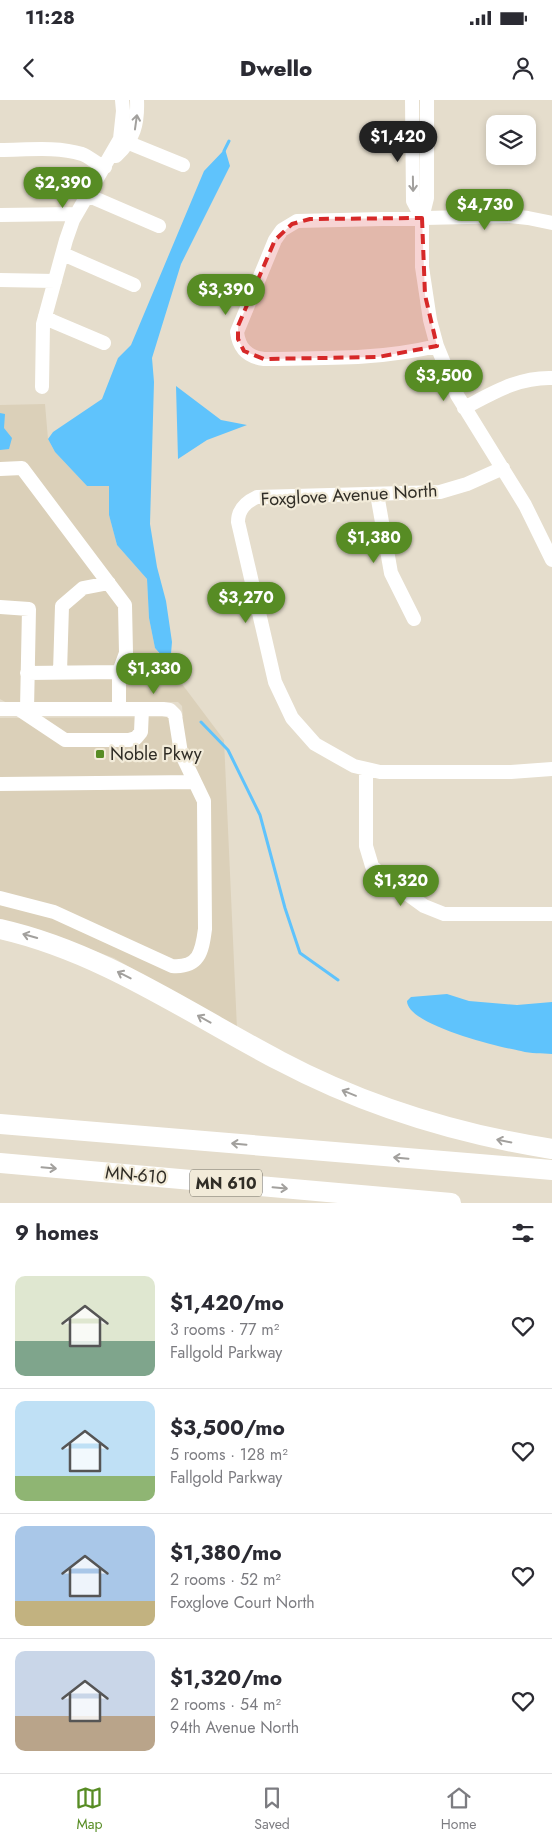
<!DOCTYPE html>
<html lang="en">
<head>
<meta charset="utf-8">
<style>
  body { margin:0; font-family:Jost,sans-serif; background:#f7f7f7; color:#2b2b33; height:100vh; display:flex; flex-direction:column; font-size:19px; white-space:nowrap }
  * { box-sizing:border-box; margin:0 }
  p { font-size:16px; color:#7c7c81 }
  .icon { flex:none; width:28px; height:28px; fill:none; stroke:currentColor; stroke-width:2; stroke-linecap:round; stroke-linejoin:round }
  .map { position:relative; height:1103px; overflow:hidden }
  .details { display:flex; flex-direction:column; background:#fff; flex:1 }
  .details>* { flex:none }
  .controls { position:absolute; left:486px; top:15px; display:grid; gap:10px }
  .controls a { display:grid; place-items:center; width:50px; height:50px; border-radius:10px; background:#fff; box-shadow:0 2px 8px #0003; font-size:25px }
  .price { position:absolute; translate:-50% -42px; padding:0 11px; border-radius:18px; background:#578c24; color:#fff; font-size:16px; line-height:32px; filter:drop-shadow(0 1px 2px #0008) }
  .price::after { content:''; position:absolute; left:50%; top:30px; width:15px; height:11px; margin-left:-8px; background:inherit; clip-path:polygon(0 0,100% 0,50% 100%) }
  .price.on { background:#222; color:#fff }
  ul { padding:0; list-style:none }
  li { display:flex; align-items:center; gap:15px; height:125px; padding:0 15px }
  li+li { border-top:1px solid #e1e1e2 }
  li span { display:grid; place-items:center; flex:none; width:140px; height:100px; border-radius:10px; color:#555 }
  li>.icon { margin-inline-start:auto }
  span .icon { width:60px; height:60px; fill:#fffc; stroke-width:1 }
  li b { font-size:21px }
  h2 { display:flex; justify-content:space-between; align-items:center; height:60px; padding:0 15px; font-size:21px }
  .status { display:flex; justify-content:space-between; align-items:center; height:35px; padding:0 25px; background:#fff; direction:ltr }
  .status svg { height:14px; fill:currentColor }
  header { display:flex; justify-content:space-between; align-items:center; height:65px; padding:0 15px; background:#fff; font-size:22px; font-weight:800 }
  .dock { display:flex; justify-content:space-around; align-items:center; height:70px; border-top:1px solid #e1e1e2; background:#fff; font-size:14px; color:#7c7c81 }
  .dock a { display:grid; justify-items:center; gap:2px }
  .dock .on { color:#578c24 }
  .map>svg:first-child { display:block }
  .built { fill:#dbd0b9 }
  .water { fill:#5fc3fc }
  .lines { fill:none; stroke-linecap:round; stroke-linejoin:round }
  .stream { stroke:#5fc3fc; stroke-width:3 }
  .minor { stroke:#fff; stroke-width:14 }
  .highway { stroke:#fff; stroke-width:20 }
  .oneway { stroke:#a2a09d }
  .marked { fill:#d62828; fill-opacity:0.2; stroke:#d62828; stroke-width:4; stroke-dasharray:10 6; stroke-linejoin:round }
  .poi-dot { fill:#578c24; stroke:#f2ebd9; stroke-width:2 }
  .labels { text-anchor:middle; stroke-width:4.5; stroke-linejoin:round; paint-order:stroke }
  .shield { fill:#f2ebd9; stroke:#6a665c; stroke-width:1 }
  .shield-label { font-size:16px; font-weight:bold; fill:#302d26 }
  .street-label { font-size:18px; fill:#302d26; stroke:#f2ebd9 }
  .poi-label { font-size:18px; fill:#302d26; stroke:#f2ebd9; text-anchor:start }
</style>
</head>
<body>
<div class="status"><b>11:28</b><svg viewBox="0 0 49 12"><path d="M0 12V9h3v3zM5 12V6h3v6zM10 12V3h3v9zM15 12V0h3v12zM26 1h20v11H26zM47 4h2v5h-2z"/></svg></div>
<header><svg class="icon" aria-label="back" viewBox="0 0 24 24"><path d="M15 5l-7 7 7 7"/></svg>Dwello<svg class="icon" aria-label="person" viewBox="0 0 24 24"><circle cx="12" cy="8" r="4"/><path d="M4 21q1-7 8-7t8 7"/></svg></header>
<div class="map">
<svg width="552" height="1103" viewBox="0 0 552 1103">
  <rect width="100%" height="100%" fill="#e5ddcc"/>
  <path class="built" d="M45,304L48,339L55,352L87,386H109V415L117,445L147,479L149,518L155,548L224,640L237,929L114,858L36,830L0,822V618L183,617L182,606L178,602L7,603L0,599V305Z"/>
  <path class="water" d="M225,49L230,66L181,164L152,258L154,282L150,424L157,467L166,501L172,542L170,565L155,548L149,518L147,479L117,445L109,415V386H87L55,352L48,339L53,332L102,299L118,258L131,245L204,71Z
    M176,286L221,320L247,325L207,340L178,359Z
    M0,313L5,314L4,328L12,338L9,349L0,350Z
    M447,894L469,901L517,905L552,902V954C542,953 531,954 521,951C499,947 407,925 407,901L411,897Z"/>
  <g class="lines">
    <path class="stream" d="M224,51L229,41
      M169,561L174,583
      M201,622L228,650L260,715L285,808L300,853L338,880"/>
    <path class="minor" d="M412,0L413,101L422,118
      M427,0V98L422,118V167L430,220L437,246L457,295L525,405L552,460
      M123,37L129,43L183,65
      M0,50C26,50 56,46 82,54C90,57 96,64 105,67
      M116,56C134,39 138,24 137,0
      M87,95L159,126
      M0,115L76,114
      M63,154L134,185
      M0,180L55,181
      M45,216L52,221L104,243
      M437,246C378,260 324,258 264,259C247,257 239,248 237,232L275,140L282,130L297,121L510,116L528,118L552,123
      M42,287L43,224L66,140L73,120L120,39L123,11L122,0
      M464,308C493,293 518,277 552,278
      M503,368L467,384L440,392L257,397C246,402 238,409 238,422L275,582L292,618L315,644L354,666L380,672H511L552,669
      M0,369L22,368L125,505L126,553L119,572V609
      M377,394L391,473L414,519
      M0,507L29,509L27,609
      M60,572L62,506L83,488L109,483
      M27,573L119,572
      M0,609H163L170,610L175,615L181,653L204,701L205,829C202,852 199,868 172,866L54,812L0,798
      M20,610L65,640H129L136,638L141,632L142,609
      M366,670V746L372,766L380,774L424,806L444,814H552
      M0,684L195,682"/>
    <path class="highway" d="M0,829C102,852 188,913 280,961C365,1006 457,1034 552,1049
      M0,1024L552,1070
      M0,1063L451,1103"/>
  </g>
  <defs><path id="oneway-shaft" d="M-6 0H5M1.5-3L5.5 0L1.5 3" fill="none" stroke-width="1.6" stroke-linecap="round" stroke-linejoin="round" transform="scale(1.25)"/></defs>
  <g class="oneway">
    <use href="#oneway-shaft" transform="translate(136 22) rotate(-82)"/>
    <use href="#oneway-shaft" transform="translate(413 84) rotate(89)"/>
    <use href="#oneway-shaft" transform="translate(30 836) rotate(-164)"/>
    <use href="#oneway-shaft" transform="translate(124 875) rotate(-153)"/>
    <use href="#oneway-shaft" transform="translate(204 919) rotate(-151)"/>
    <use href="#oneway-shaft" transform="translate(349 993) rotate(-158)"/>
    <use href="#oneway-shaft" transform="translate(504 1041) rotate(-169)"/>
    <use href="#oneway-shaft" transform="translate(239 1044) rotate(-175)"/>
    <use href="#oneway-shaft" transform="translate(401 1058) rotate(-175)"/>
    <use href="#oneway-shaft" transform="translate(49 1068) rotate(5)"/>
    <use href="#oneway-shaft" transform="translate(280 1088) rotate(5)"/>
  </g>
  <path class="marked" d="M422,118L425,195L437,246L378,257L264,259L244,251L238,239V226L275,140L292,124L310,119Z"/>
  <rect class="poi-dot" x="95" y="649" width="10" height="10" rx="2.5"/>
  <g class="labels">
    <rect class="shield" x="190" y="1069.5" width="72" height="27" rx="4"/>
    <g class="shield-label">
      <text x="226" y="1089">MN 610</text>
    </g>
    <g class="street-label">
      <text transform="translate(349 395) rotate(-3)" y="6">Foxglove Avenue North</text>
      <text transform="translate(136 1075) rotate(5)" y="6">MN-610</text>
    </g>
    <g class="poi-label">
      <text x="110" y="660">Noble Pkwy</text>
    </g>
  </g>
</svg>
<div class="controls">
<a><svg class="icon" aria-label="layers" viewBox="0 0 24 24"><path d="M12 4l9 5-9 5-9-5zM3 14l9 5 9-5"/></svg></a>
</div>
<b class="price on" style="left:398px;top:63px">$1,420</b>
<b class="price" style="left:63px;top:109px">$2,390</b>
<b class="price" style="left:485px;top:131px">$4,730</b>
<b class="price" style="left:226px;top:216px">$3,390</b>
<b class="price" style="left:444px;top:302px">$3,500</b>
<b class="price" style="left:374px;top:464px">$1,380</b>
<b class="price" style="left:246px;top:524px">$3,270</b>
<b class="price" style="left:154px;top:595px">$1,330</b>
<b class="price" style="left:401px;top:807px">$1,320</b>
</div>
<section class="details">
<h2>9 homes<svg class="icon" aria-label="filters" viewBox="0 0 24 24"><path d="M4 7h16M4 17h16"/><circle cx="9" cy="7" r="2"/><circle cx="15" cy="17" r="2"/></svg></h2>
<ul>
<li><span style="background:linear-gradient(#dfe7d0 65%,#7fa58c 0)"><svg class="icon" aria-label="home" viewBox="0 0 24 24"><path d="M3 11l9-7 9 7M6 9v11h12V9"/></svg></span><div><b>$1,420/mo</b><p>3 rooms · 77 m²</p><p>Fallgold Parkway</p></div><svg class="icon" aria-label="heart" viewBox="0 0 24 24"><path d="M12 20l-8-8c-3-5 5-10 8-4 3-6 11-1 8 4z"/></svg></li>
<li><span style="background:linear-gradient(#bfe0f5 75%,#8fb573 0)"><svg class="icon" aria-label="home" viewBox="0 0 24 24"><path d="M3 11l9-7 9 7M6 9v11h12V9"/></svg></span><div><b>$3,500/mo</b><p>5 rooms · 128 m²</p><p>Fallgold Parkway</p></div><svg class="icon" aria-label="heart" viewBox="0 0 24 24"><path d="M12 20l-8-8c-3-5 5-10 8-4 3-6 11-1 8 4z"/></svg></li>
<li><span style="background:linear-gradient(#a9c7e8 75%,#c2b280 0)"><svg class="icon" aria-label="home" viewBox="0 0 24 24"><path d="M3 11l9-7 9 7M6 9v11h12V9"/></svg></span><div><b>$1,380/mo</b><p>2 rooms · 52 m²</p><p>Foxglove Court North</p></div><svg class="icon" aria-label="heart" viewBox="0 0 24 24"><path d="M12 20l-8-8c-3-5 5-10 8-4 3-6 11-1 8 4z"/></svg></li>
<li><span style="background:linear-gradient(#c9d6e8 65%,#b9a48a 0)"><svg class="icon" aria-label="home" viewBox="0 0 24 24"><path d="M3 11l9-7 9 7M6 9v11h12V9"/></svg></span><div><b>$1,320/mo</b><p>2 rooms · 54 m²</p><p>94th Avenue North</p></div><svg class="icon" aria-label="heart" viewBox="0 0 24 24"><path d="M12 20l-8-8c-3-5 5-10 8-4 3-6 11-1 8 4z"/></svg></li>
</ul>
</section>
<nav class="dock">
<a class="on"><svg class="icon" aria-label="map" viewBox="0 0 24 24"><path d="M3 6l6-2 6 2 6-2v14l-6 2-6-2-6 2zM9 4v14M15 6v14"/></svg>Map</a>
<a><svg class="icon" aria-label="saved" viewBox="0 0 24 24"><path d="M7 4h10v16l-5-4-5 4z"/></svg>Saved</a>
<a><svg class="icon" aria-label="home" viewBox="0 0 24 24"><path d="M3 11l9-7 9 7M6 9v11h12V9"/></svg>Home</a>
</nav>
</body>
</html>
